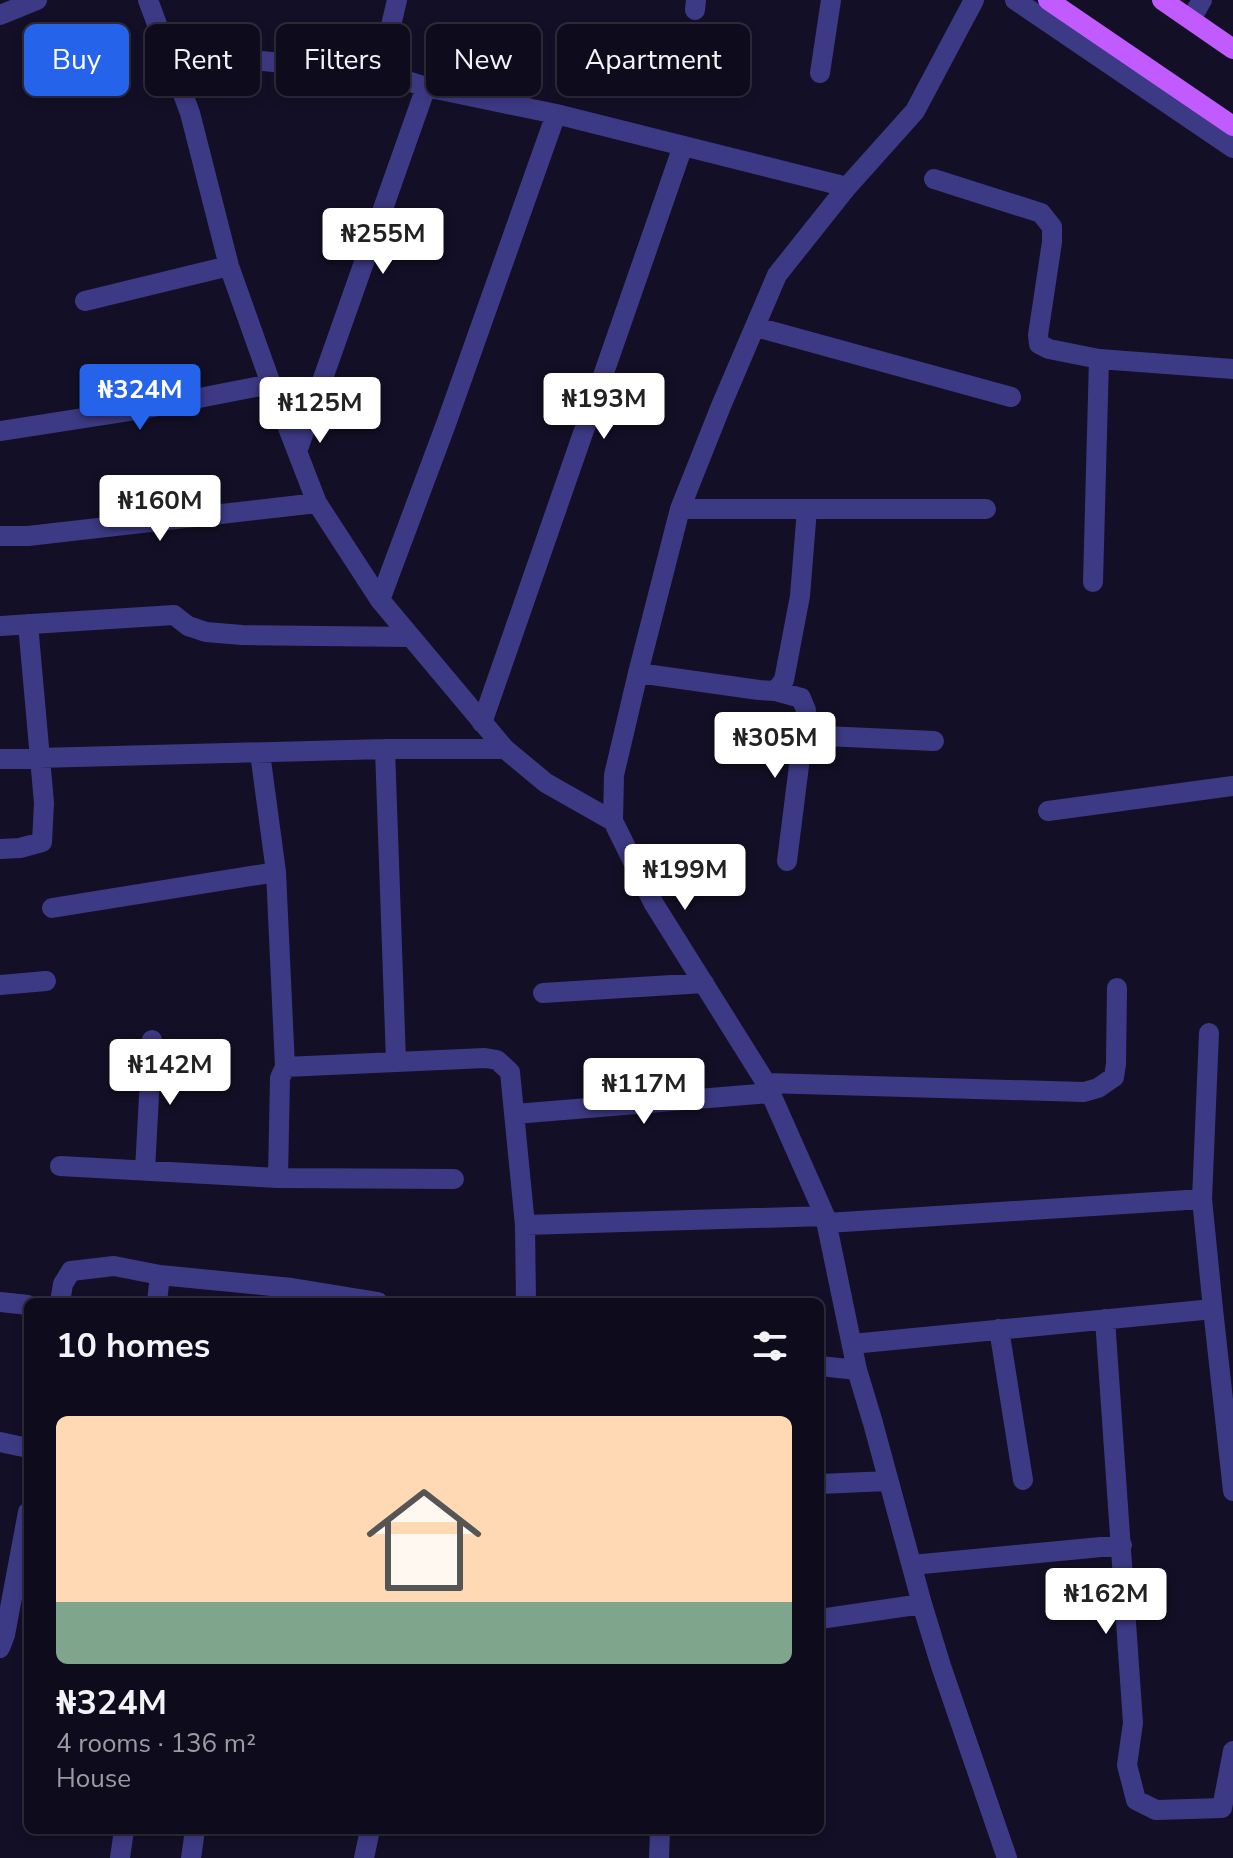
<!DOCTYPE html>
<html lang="en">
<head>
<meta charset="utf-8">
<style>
  body { margin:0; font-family:"Nunito Sans",sans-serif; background:#171425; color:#f1f3f6; height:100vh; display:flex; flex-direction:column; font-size:30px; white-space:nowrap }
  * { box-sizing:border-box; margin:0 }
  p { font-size:26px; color:#9b9ba3 }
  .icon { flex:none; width:44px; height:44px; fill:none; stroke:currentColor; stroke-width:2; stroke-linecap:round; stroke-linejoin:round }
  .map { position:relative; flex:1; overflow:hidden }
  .drawer { position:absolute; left:24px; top:1298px; width:800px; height:536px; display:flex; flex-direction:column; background:#0e0b1c; border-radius:12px; box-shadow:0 4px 12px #0003,0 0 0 2px #2e2b3b }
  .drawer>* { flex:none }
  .top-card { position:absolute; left:24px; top:24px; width:800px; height:72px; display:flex; gap:16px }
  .price { position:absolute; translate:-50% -68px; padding:0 18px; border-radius:8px; background:#fff; color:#222; font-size:26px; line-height:52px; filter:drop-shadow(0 2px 4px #0008) }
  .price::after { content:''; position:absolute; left:50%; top:48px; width:24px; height:18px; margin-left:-12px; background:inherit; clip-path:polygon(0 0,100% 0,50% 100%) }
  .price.on { background:#2563eb; color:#fff }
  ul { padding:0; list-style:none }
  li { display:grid; align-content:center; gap:16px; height:424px; padding:0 32px }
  li span { display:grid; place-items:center; height:248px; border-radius:12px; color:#555 }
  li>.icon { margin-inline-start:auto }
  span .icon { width:144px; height:144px; fill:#fffc; stroke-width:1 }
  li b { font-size:34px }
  h2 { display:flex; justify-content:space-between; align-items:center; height:96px; padding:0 32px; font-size:34px }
  .pill { padding:0 28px; border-radius:12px; background:#0e0b1c; box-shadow:0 4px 12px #0003,0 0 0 2px #2e2b3b; font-size:28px; line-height:72px }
  .pill.on { background:#2563eb; color:#fff }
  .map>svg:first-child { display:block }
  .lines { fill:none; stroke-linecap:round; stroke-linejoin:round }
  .minor { stroke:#3d3a85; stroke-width:20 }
  .major { stroke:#c25bff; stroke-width:20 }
</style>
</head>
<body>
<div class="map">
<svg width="1233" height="1858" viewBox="0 0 1233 1858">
  <rect width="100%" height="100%" fill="#130f26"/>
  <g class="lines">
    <path class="minor" d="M148,0L190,113L229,266L271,384L317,503L380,600L505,749L546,783L613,821
      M974,0L915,111L847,187L777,275L721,406L680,509L638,673L614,775L613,821L654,904L766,1083L825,1216L857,1370L873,1423L922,1604L941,1666L1007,1858
      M1015,0L1233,148
      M695,10L696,0
      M0,15L37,0
      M1191,19L1202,0
      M167,52L380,72L397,0
      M380,72L426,87L556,114L847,187
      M820,73L831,0
      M934,179L1041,213L1052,227V242L1038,335L1039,344L1049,349L1099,359
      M85,301L229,266
      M756,327L1011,397
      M0,431L148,408L271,384
      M298,449L426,87
      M680,509H986
      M0,536H28L317,503
      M1093,582L1099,359L1233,369
      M380,600L446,424L556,114
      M0,626L174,615L188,626L206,632L242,635L411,637
      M638,673L759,690L776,691L784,680L800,596L807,509
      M776,691L801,698L806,710L787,861
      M482,723L683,146
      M803,735L934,741
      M385,749L396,1061
      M260,753L276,872L285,1067
      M0,759L385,749H505
      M1048,811L1233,786
      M0,849L20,848L42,842L44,803L28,624
      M52,908L276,872
      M0,985L46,981
      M543,993L704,983
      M766,1083L1084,1092L1098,1088L1114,1077L1116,1064L1117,988
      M515,1114L770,1093
      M60,1166L278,1178L280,1078L285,1067L485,1058L497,1060L510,1072L525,1225
      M145,1170L152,1040
      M278,1178L454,1179
      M827,1223L1202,1199
      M0,1302L28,1305
      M60,1302L63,1284L71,1271L114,1266L160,1275L292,1288L378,1302
      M157,1302L160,1275
      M526,1302L525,1225L825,1216
      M1213,1309L1233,1491
      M1105,1319L1133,1723L1127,1765L1136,1800L1156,1810L1222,1808L1233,1751
      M999,1329L1023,1480
      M852,1344L1213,1309L1202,1199L1209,1033
      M820,1366L857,1370
      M0,1442L28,1448
      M820,1484L888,1481
      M912,1565L1122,1545
      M820,1619L922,1604
      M0,1648L5,1635L28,1512
      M120,1858L124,1830
      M191,1858L195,1830
      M364,1858L370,1830
      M659,1858L660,1830"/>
    <path class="major" d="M1048,0L1233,126
      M1162,0L1233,49"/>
  </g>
</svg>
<b class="price" style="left:383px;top:276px">₦255M</b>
<b class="price on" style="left:140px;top:432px">₦324M</b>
<b class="price" style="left:604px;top:441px">₦193M</b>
<b class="price" style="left:320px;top:445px">₦125M</b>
<b class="price" style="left:160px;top:543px">₦160M</b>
<b class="price" style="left:775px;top:780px">₦305M</b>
<b class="price" style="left:685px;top:912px">₦199M</b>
<b class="price" style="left:170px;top:1107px">₦142M</b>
<b class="price" style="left:644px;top:1126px">₦117M</b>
<b class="price" style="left:1106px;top:1636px">₦162M</b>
<div class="top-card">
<a class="pill on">Buy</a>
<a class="pill">Rent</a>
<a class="pill">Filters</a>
<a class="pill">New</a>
<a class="pill">Apartment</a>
</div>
<section class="drawer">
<h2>10 homes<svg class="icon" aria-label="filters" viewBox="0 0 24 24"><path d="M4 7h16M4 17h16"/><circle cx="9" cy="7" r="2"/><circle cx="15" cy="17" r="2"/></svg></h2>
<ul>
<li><span style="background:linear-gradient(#ffd9b3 75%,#7fa58c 0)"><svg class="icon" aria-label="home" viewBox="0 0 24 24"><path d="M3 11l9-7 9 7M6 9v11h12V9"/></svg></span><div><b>₦324M</b><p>4 rooms · 136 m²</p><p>House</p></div></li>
</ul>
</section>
</div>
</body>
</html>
